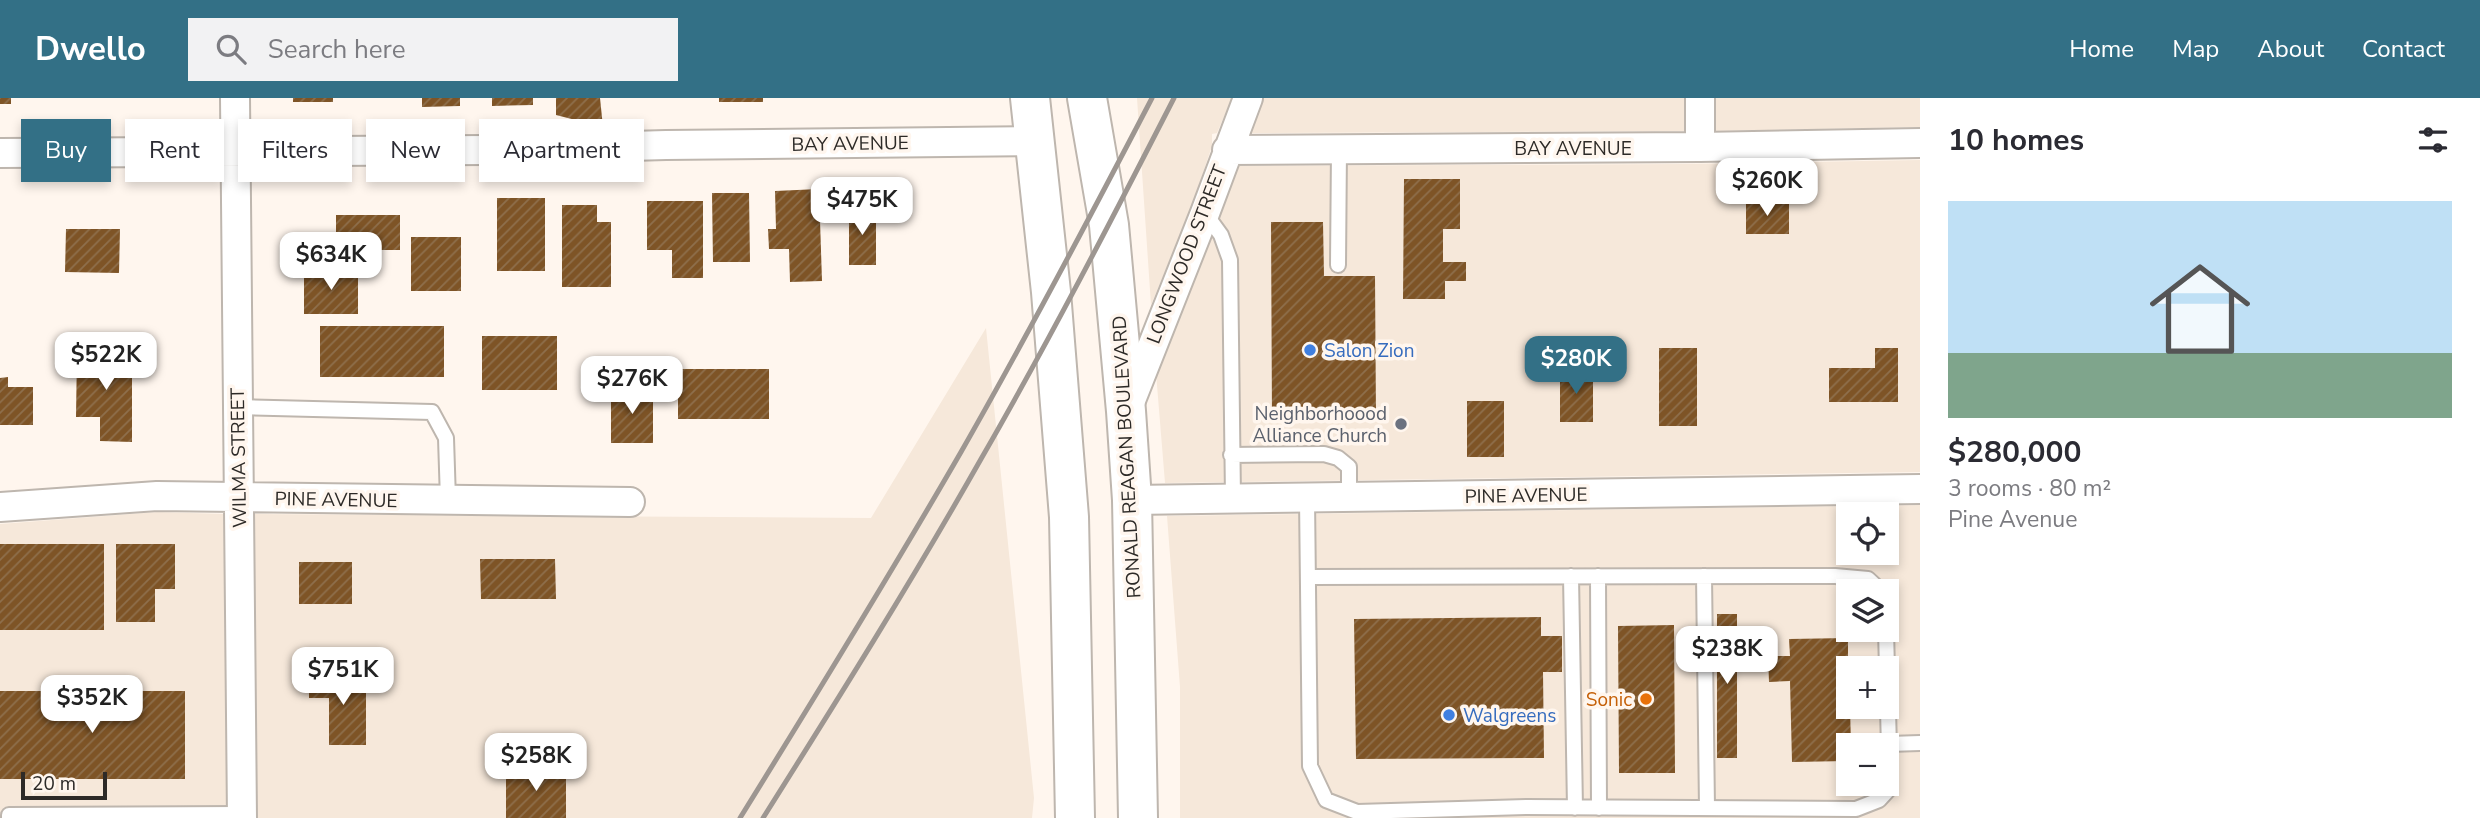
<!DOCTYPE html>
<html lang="en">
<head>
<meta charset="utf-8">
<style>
  body { margin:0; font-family:"Nunito Sans",sans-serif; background:#f2f2f3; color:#2b2b33; height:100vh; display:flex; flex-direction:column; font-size:26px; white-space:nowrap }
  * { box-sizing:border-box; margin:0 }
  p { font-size:23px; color:#7c7c81 }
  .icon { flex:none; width:38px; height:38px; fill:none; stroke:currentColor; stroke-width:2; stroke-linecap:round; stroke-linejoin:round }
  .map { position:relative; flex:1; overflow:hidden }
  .details { display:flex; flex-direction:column; background:#fff; width:560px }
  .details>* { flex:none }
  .guide { position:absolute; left:21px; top:21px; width:665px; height:63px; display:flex; gap:14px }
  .controls { position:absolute; left:1836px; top:404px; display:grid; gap:14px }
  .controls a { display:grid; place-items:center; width:63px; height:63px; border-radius:0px; background:#fff; box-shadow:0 4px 10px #0003; font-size:35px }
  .scale { position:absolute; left:21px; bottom:18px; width:86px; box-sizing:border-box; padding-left:7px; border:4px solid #2d2a27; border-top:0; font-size:19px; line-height:24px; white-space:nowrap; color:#2d2a27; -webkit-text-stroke:5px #fff6ee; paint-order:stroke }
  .price { position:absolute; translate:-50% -60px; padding:0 16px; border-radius:14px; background:#fff; color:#222; font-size:23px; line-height:46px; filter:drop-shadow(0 2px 4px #0008) }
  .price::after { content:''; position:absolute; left:50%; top:42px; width:21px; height:16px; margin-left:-10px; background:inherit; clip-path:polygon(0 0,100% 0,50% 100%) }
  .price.current { background:#337086; color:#fff }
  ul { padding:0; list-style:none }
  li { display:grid; align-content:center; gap:14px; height:371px; padding:0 28px }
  li span { display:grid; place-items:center; height:217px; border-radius:0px; color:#555 }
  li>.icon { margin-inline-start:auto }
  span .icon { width:126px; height:126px; fill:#fffc; stroke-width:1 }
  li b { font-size:30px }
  h2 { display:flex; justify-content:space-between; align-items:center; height:84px; padding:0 28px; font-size:30px }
  .tag { padding:0 24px; border-radius:0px; background:#fff; box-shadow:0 4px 10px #0003; font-size:24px; line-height:63px }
  .tag.current { background:#337086; color:#fff }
  header { display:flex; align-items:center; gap:42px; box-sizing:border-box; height:98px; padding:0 35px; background:#337086; color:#fff }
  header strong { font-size:33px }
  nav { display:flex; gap:38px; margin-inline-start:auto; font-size:24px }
  .search { width:490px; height:63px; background:#f2f2f3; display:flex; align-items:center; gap:18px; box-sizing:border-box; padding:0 24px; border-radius:0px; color:#7c7c81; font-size:26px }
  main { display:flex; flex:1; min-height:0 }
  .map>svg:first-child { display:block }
  .built { fill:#f6e8da; fill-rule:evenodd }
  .building { fill:url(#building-hatch) }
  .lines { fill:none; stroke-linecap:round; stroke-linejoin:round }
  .lane-casing { stroke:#beb6ae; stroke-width:18 }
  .street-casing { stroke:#beb6ae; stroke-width:32 }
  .secondary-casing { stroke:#beb6ae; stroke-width:42 }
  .lane { stroke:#fff; stroke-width:14 }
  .street { stroke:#fff; stroke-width:28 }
  .secondary { stroke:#fff; stroke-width:38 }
  .rail { stroke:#9d9691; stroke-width:5 }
  .shop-dot { fill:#3f7fe0; stroke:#fff6ee; stroke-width:2.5 }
  .worship-dot { fill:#6b7280; stroke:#fff6ee; stroke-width:2.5 }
  .food-dot { fill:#e8710a; stroke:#fff6ee; stroke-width:2.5 }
  .labels { text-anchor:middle; stroke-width:7; stroke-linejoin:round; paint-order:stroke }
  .street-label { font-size:19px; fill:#2d2a27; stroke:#fff6ee }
  .shop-label { font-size:19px; fill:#366cbe; stroke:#fff6ee; text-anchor:start }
  .worship-label { font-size:19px; fill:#5b616d; stroke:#fff6ee; text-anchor:end }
  .food-label { font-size:19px; fill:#c56008; stroke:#fff6ee; text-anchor:end }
</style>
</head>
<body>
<header>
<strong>Dwello</strong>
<div class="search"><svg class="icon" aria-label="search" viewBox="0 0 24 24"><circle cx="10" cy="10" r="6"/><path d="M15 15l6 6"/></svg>Search here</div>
<nav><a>Home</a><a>Map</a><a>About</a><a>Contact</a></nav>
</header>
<main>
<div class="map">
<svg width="1920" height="720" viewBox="0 0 1920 720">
  <defs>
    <pattern id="building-hatch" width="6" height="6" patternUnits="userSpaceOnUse" patternTransform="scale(1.75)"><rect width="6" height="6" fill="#7e5426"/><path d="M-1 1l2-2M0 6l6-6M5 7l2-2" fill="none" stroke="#8e6f4c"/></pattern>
  </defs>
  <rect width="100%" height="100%" fill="#fff6ee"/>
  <path class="built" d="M1137,0H1232L1217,35L1212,36V48L1192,108L1151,207Z
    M1264,0H1685L1686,33L1250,35Z
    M1714,0H1920V29L1715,33Z
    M1920,62V374L1165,385L1156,275L1219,122L1237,68L1686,66Z
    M986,230L1034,700L1032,720H257L253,416L871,420Z
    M1920,407V720H1180V589L1167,418ZM1848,416H1886V455H1848ZM1848,494H1886V532H1848ZM1848,570H1886V609H1848ZM1848,648H1886V686H1848Z
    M157,414L224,416L227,720H0V426Z"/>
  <path class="building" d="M0,0H11V6H0Z
    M293,0H333V4H293Z
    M422,0H460V8L422,9Z
    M492,0H533V7L492,8Z
    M556,0H600L603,29L556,17Z
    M719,0H763V4H719Z
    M1404,81H1460V131H1443V164H1466V183H1445V201H1403Z
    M819,91L822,183L790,184L789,151H769L768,131H776L775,93Z
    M712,95H749L750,164H713Z
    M497,100H545V173H497Z
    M647,103H703V180H672V152H647Z
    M1746,103H1789V136H1746Z
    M562,107H597V124H611V189H562Z
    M849,111H876V167H849Z
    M336,117H400V152H336Z
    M1271,124H1323L1324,178H1375L1376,321H1272Z
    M66,131H120L119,175L65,174Z
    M411,139H461V193H411Z
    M304,172H358V216H304Z
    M320,228H444V279H320Z
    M482,238H557V292H482Z
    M1659,250H1697V328H1659Z
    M1875,250H1898V304H1829V270H1875Z
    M77,253L132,254V344L100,343V319H76Z
    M678,271H769V321H678Z
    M1560,271H1593V324H1560Z
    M8,279V289H33V327H0V280Z
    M611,292H653V345H611Z
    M1467,303H1504V359H1467Z
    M0,446H104V532H0Z
    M116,446H175V491H155V524H116Z
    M480,461H555L556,501H481Z
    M299,464H352V506H299Z
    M1717,516H1737V660H1717Z
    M1541,519V538H1562V574H1543L1544,660L1356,661L1354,521Z
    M1674,527L1675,675H1619L1618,528Z
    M1848,540V609H1850L1851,648H1848V663L1792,664L1790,583L1769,584L1768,558H1790L1789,541Z
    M309,578H366V647H329V600H309Z
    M0,593H185V681H0Z
    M506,671H566V720H506Z"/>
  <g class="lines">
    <g class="lane-casing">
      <path id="lane" d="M1205,115L1221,137L1230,162L1233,400
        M1338,167L1339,51
        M238,309L432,314L446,340L448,402
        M1231,357L1324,356L1338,360L1349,369V399
        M1307,400L1310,668L1326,702L1357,714L1526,709L1856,711L1879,702L1890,690L1886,532
        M1571,478L1575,710
        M1598,478L1599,710
        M1704,478L1707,710
        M1308,479L1835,478L1868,481L1882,494
        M1889,646L1920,645
        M9,720V717L242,716"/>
    </g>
    <g class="street-casing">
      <path id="street" d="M235,0L242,720
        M1700,0V49
        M1227,52L1700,49L1920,45
        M0,55L486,52L666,47L1034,43
        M1129,307L1205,115L1248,0
        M1132,402L1920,391
        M0,409L157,398L630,404"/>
    </g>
    <g class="secondary-casing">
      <path id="secondary" d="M1030,0L1051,194L1069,419L1075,720
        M1087,0L1109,127L1126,313L1132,402L1138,720"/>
    </g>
    <use href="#lane" class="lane"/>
    <use href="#street" class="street"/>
    <use href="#secondary" class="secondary"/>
    <path class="rail" d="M740,720C815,599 890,477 961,354C1028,237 1090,119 1152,0
      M763,720C838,601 912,483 981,361C1049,243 1112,121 1174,0"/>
  </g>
  <g class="shop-dot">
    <circle cx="1310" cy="252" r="7"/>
    <circle cx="1449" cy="617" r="7"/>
  </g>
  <circle class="worship-dot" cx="1401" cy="326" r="7"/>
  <circle class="food-dot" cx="1646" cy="601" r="7"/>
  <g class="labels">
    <g class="street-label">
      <text transform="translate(850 45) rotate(-1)" y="7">BAY AVENUE</text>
      <text x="1573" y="57">BAY AVENUE</text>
      <text transform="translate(1186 156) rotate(-69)" y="7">LONGWOOD STREET</text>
      <text transform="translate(1126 359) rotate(-93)" y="7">RONALD REAGAN BOULEVARD</text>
      <text transform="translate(238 360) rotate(-91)" y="7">WILMA STREET</text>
      <text transform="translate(1526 397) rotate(-1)" y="7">PINE AVENUE</text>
      <text transform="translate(336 401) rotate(1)" y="7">PINE AVENUE</text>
    </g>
    <g class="shop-label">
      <text x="1324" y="259">Salon Zion</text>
      <text x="1463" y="624">Walgreens</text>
    </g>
    <g class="worship-label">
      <text x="1387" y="322">Neighborhoood<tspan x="1387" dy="22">Alliance Church</tspan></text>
    </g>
    <g class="food-label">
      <text x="1632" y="608">Sonic</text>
    </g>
  </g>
</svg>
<div class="controls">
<a><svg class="icon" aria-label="locate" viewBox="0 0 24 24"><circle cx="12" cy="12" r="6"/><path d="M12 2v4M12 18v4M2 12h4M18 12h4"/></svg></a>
<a><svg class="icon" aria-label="layers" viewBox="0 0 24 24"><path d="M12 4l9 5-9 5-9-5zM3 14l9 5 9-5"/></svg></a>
<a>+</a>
<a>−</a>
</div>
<div class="scale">20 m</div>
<b class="price" style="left:1767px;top:120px">$260K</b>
<b class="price" style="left:862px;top:139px">$475K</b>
<b class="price" style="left:331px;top:194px">$634K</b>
<b class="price" style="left:106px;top:294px">$522K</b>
<b class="price current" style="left:1576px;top:298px">$280K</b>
<b class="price" style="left:632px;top:318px">$276K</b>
<b class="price" style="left:1727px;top:588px">$238K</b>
<b class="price" style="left:343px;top:609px">$751K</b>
<b class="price" style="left:92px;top:637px">$352K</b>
<b class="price" style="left:536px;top:695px">$258K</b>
<div class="guide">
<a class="tag current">Buy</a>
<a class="tag">Rent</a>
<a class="tag">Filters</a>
<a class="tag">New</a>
<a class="tag">Apartment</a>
</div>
</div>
<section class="details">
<h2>10 homes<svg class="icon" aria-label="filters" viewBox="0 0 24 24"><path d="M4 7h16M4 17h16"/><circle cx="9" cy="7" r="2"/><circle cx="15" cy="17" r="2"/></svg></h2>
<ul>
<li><span style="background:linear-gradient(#bfe0f5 70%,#7fa58c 0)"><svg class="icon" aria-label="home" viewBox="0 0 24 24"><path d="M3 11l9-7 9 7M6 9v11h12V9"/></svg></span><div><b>$280,000</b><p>3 rooms · 80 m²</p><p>Pine Avenue</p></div></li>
</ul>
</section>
</main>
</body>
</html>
